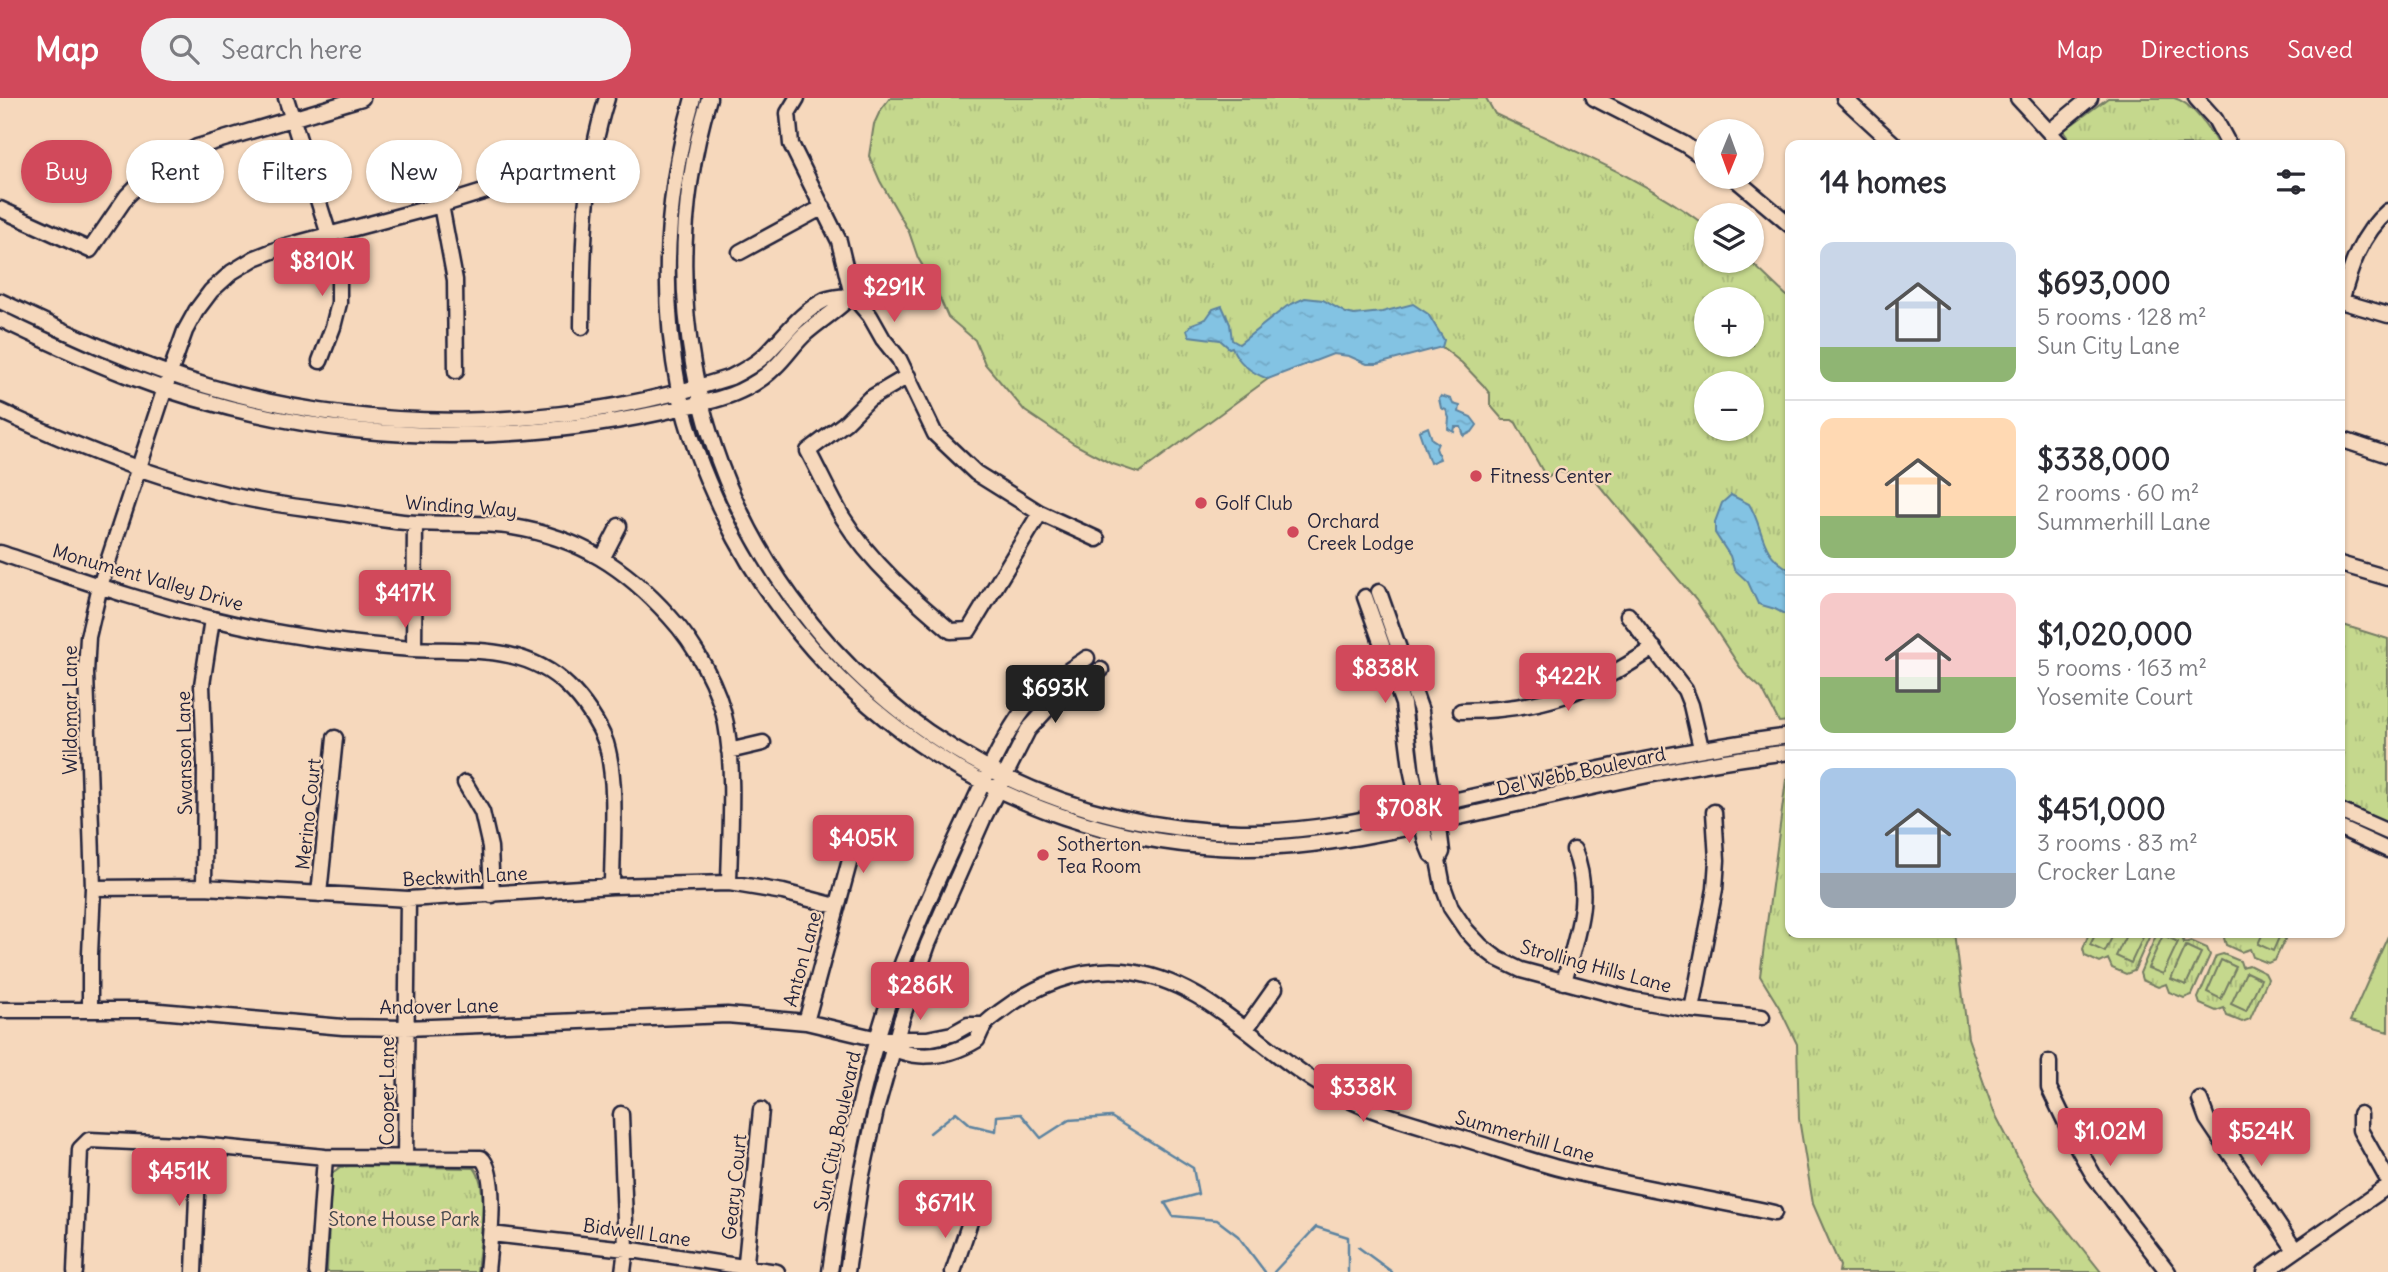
<!DOCTYPE html>
<html lang="en">
<head>
<meta charset="utf-8">
<style>
  body { margin:0; font-family:Delius,sans-serif; background:#f2f2f3; color:#2b2b33; height:100vh; display:flex; flex-direction:column; font-size:26px; white-space:nowrap }
  * { box-sizing:border-box; margin:0 }
  p { font-size:23px; color:#7c7c81 }
  .icon { flex:none; width:38px; height:38px; fill:none; stroke:currentColor; stroke-width:2; stroke-linecap:round; stroke-linejoin:round }
  .map { position:relative; flex:1; overflow:hidden }
  .side { position:absolute; left:1785px; top:42px; width:560px; height:798px; display:flex; flex-direction:column; background:#fff; border-radius:14px; box-shadow:0 2px 5px #0004 }
  .side>* { flex:none }
  .top-card { position:absolute; left:21px; top:42px; width:665px; height:63px; display:flex; gap:14px }
  .needle { width:46px; rotate:181deg }
  .controls { position:absolute; left:1694px; top:21px; display:grid; gap:14px }
  .controls a { display:grid; place-items:center; width:70px; height:70px; border-radius:50%; background:#fff; box-shadow:0 2px 5px #0004; font-size:35px }
  .price { position:absolute; translate:-50% -60px; padding:0 16px; border-radius:7px; background:#d1495b; color:#fff; font-size:23px; line-height:46px; filter:drop-shadow(0 2px 4px #0008) }
  .price::after { content:''; position:absolute; left:50%; top:42px; width:21px; height:16px; margin-left:-10px; background:inherit; clip-path:polygon(0 0,100% 0,50% 100%) }
  .price.current { background:#222; color:#fff }
  ul { padding:0; list-style:none }
  li { display:flex; align-items:center; gap:21px; height:175px; padding:0 35px }
  li+li { border-top:2px solid #e1e1e2 }
  li span { display:grid; place-items:center; flex:none; width:196px; height:140px; border-radius:14px; color:#555 }
  li>.icon { margin-inline-start:auto }
  span .icon { width:84px; height:84px; fill:#fffc; stroke-width:1 }
  li b { font-size:30px }
  h2 { display:flex; justify-content:space-between; align-items:center; height:84px; padding:0 35px; font-size:30px }
  .tag { padding:0 24px; border-radius:32px; background:#fff; box-shadow:0 2px 5px #0004; font-size:24px; line-height:63px }
  .tag.current { background:#d1495b; color:#fff }
  header { display:flex; align-items:center; gap:42px; box-sizing:border-box; height:98px; padding:0 35px; background:#d1495b; color:#fff }
  header strong { font-size:33px }
  nav { display:flex; gap:38px; margin-inline-start:auto; font-size:24px }
  .search { width:490px; height:63px; background:#f2f2f3; display:flex; align-items:center; gap:18px; box-sizing:border-box; padding:0 24px; border-radius:38px; color:#7c7c81; font-size:26px }
  .map>svg:first-child { display:block }
  .grass { fill:url(#grass-tufts); stroke:#747d64; stroke-width:2; fill-rule:evenodd }
  .garden { fill:#c5d88d; stroke:#747d64; stroke-width:2 }
  .water { fill:url(#water-ripples); stroke:#5c83a0; stroke-width:2 }
  .lines { fill:none; stroke-linecap:round; stroke-linejoin:round }
  .stream { stroke:#5c83a0; stroke-width:2.5 }
  .minor-casing { stroke:#22223b; stroke-width:19 }
  .minor { stroke:#f6d8bc; stroke-width:14 }
  .poi-dot { fill:#d1495b; stroke:#f6d8bc; stroke-width:2.5 }
  .labels { text-anchor:middle; stroke-width:5; stroke-linejoin:round; paint-order:stroke }
  .poi-label { font-size:19px; fill:#22223b; stroke:#f6d8bc; text-anchor:start }
  .street-label { font-size:19px; fill:#22223b; stroke:#f6d8bc }
  .park-label { font-size:19px; fill:#43464b; stroke:#f6d8bc }
</style>
</head>
<body>
<header>
<strong>Map</strong>
<div class="search"><svg class="icon" aria-label="search" viewBox="0 0 24 24"><circle cx="10" cy="10" r="6"/><path d="M15 15l6 6"/></svg>Search here</div>
<nav><a>Map</a><a>Directions</a><a>Saved</a></nav>
</header>
<div class="map">
<svg width="2388" height="1174" viewBox="0 0 2388 1174">
  <defs>
    <pattern id="grass-tufts" width="24" height="20" patternUnits="userSpaceOnUse" patternTransform="scale(1.75)"><rect width="24" height="20" fill="#c5d88d"/><path d="M3 7l-1-3M5 7V3M7 7l1-3M15 17l-1-3M17 17v-4M19 17l1-3" fill="none" stroke="#a9b97b"/></pattern>
    <pattern id="water-ripples" width="26" height="14" patternUnits="userSpaceOnUse" patternTransform="scale(1.75)"><rect width="26" height="14" fill="#83c3e3"/><path d="M2 4q2-2 4 0t4 0M15 11q2-2 4 0t4 0" fill="none" stroke="#71a7c4"/></pattern>
  </defs>
  <rect width="100%" height="100%" fill="#f6d8bc"/>
  <filter id="ink" filterUnits="userSpaceOnUse"><feTurbulence type="fractalNoise" baseFrequency=".0143" numOctaves="2"/><feDisplacementMap in="SourceGraphic" scale="14" xChannelSelector="R" yChannelSelector="G"/><feConvolveMatrix kernelMatrix="1 2 1 2 8 2 1 2 1" color-interpolation-filters="sRGB"/></filter>
  <g filter="url(#ink)">
    <path class="grass" d="M890,0H1486L1495,16C1567,50 1642,79 1706,128V163H1750L1790,201V623L1779,624L1762,591L1744,575L1696,502L1593,380L1561,374H1553L1547,381L1516,325L1512,322H1503L1490,307V296L1483,287L1462,265L1442,249L1331,242L1268,281L1139,375L1110,365L1074,346L1025,313L985,266L975,242L948,219L934,187L918,160L909,134L880,83L869,58L874,26L880,13ZM1706,201H1752V247H1706ZM1706,285H1752V331H1706Z
      M2108,0C2124,0 2161,0 2174,0C2192,4 2210,32 2218,47H2073L2063,33Z
      M2340,526L2388,541V728L2340,707Z
      M1790,679V835H1955L1968,940L1994,1014L2032,1087L2101,1174H1839L1840,1168L1813,1106L1799,1021L1797,946L1779,909L1760,878L1786,682Z
      M2089,835H2151L2134,873L2126,876L2112,870L2108,861L2100,865L2085,858L2083,851Z
      M2157,835H2171L2182,839L2184,845L2191,843L2207,850L2210,857L2192,897L2184,900L2169,894L2166,886L2158,889L2142,882L2140,875Z
      M2226,835H2288L2275,862L2268,865L2253,859L2250,851L2241,854L2226,847L2224,840Z
      M2223,856L2240,863L2242,869L2249,867L2265,875L2268,881L2250,921L2242,924L2227,918L2224,910L2216,913L2200,906L2198,900L2216,858Z
      M353,1068L474,1070C490,1087 479,1151 477,1174H327L331,1076L340,1069Z"/>
    <path class="garden" d="M2096,835H2114L2105,854L2090,847Z
      M2127,835H2145L2131,865L2116,858Z
      M2263,835H2281L2273,853L2258,846Z
      M2163,837L2178,844L2163,876L2148,870Z
      M2388,838V934L2350,923Z
      M2186,848L2201,855L2186,887L2171,881Z
      M2221,862L2236,869L2221,901L2207,894Z
      M2246,874L2261,881L2246,913L2231,906Z"/>
    <path class="water" d="M1305,200L1323,202L1346,215L1354,217L1382,214L1413,206L1428,216L1444,242L1442,249L1378,266H1367L1349,258L1333,256L1268,281C1252,275 1238,265 1232,249L1229,250L1220,242L1189,238L1187,232L1192,226L1206,221L1213,211L1222,208L1230,226L1232,242L1239,246L1287,208Z
      M1441,298L1451,301L1453,306L1460,308L1459,314L1471,319L1477,327L1472,334L1464,338L1461,329H1455L1454,334L1448,331L1449,320L1446,312L1441,310L1439,301Z
      M1428,329L1432,341L1438,345L1436,350L1440,361L1430,365L1419,333Z
      M1731,397L1749,406C1765,432 1758,454 1790,472V519L1775,511L1758,506L1748,484L1734,471L1730,458L1715,435V424L1722,405Z"/>
    <g class="lines">
      <path class="stream" d="M930,1035L956,1014L971,1027L996,1033L997,1018L1021,1016L1041,1040L1069,1022L1111,1019L1193,1070L1198,1096L1165,1105L1173,1118L1217,1122L1238,1138L1265,1174
        M1358,1149L1392,1174
        M1274,1174L1316,1129L1348,1139V1174"/>
      <g class="minor-casing">
        <path id="minor" d="M286,0L329,137L339,183V205L333,229L320,263
          M693,0C666,95 660,195 679,293C688,335 704,377 723,416C818,615 1020,746 1241,750C1307,751 1371,737 1436,724C1553,699 1671,667 1790,654
          M709,0C601,362 861,727 1241,734C1314,735 1386,717 1457,702C1567,678 1678,652 1790,638
          M797,0L788,15L791,46L839,143L852,197L870,218L883,241L899,261L935,336L976,375L1040,415L1097,441
          M1594,0L1684,46L1706,61
          M1844,0L1895,47
          M2018,0L2061,47
          M2196,0L2215,21L2229,47
          M2049,34L2090,0
          M1733,79L1790,127
          M441,107L455,182L456,273
          M0,111L90,152L127,98L147,78L171,63L197,49L362,0
          M740,154L823,109
          M0,203C68,235 135,267 207,288C375,338 564,333 731,279C743,273 754,267 764,258C784,239 799,215 825,202C833,199 843,199 852,197
          M2340,203L2388,217
          M2341,204C2350,170 2361,136 2388,113
          M0,221C42,241 83,261 126,277C276,335 437,350 596,326C626,322 655,316 684,309C703,305 723,301 740,293C753,287 765,279 775,269C787,258 795,244 807,234C823,220 837,213 852,197
          M582,229C583,152 583,74 607,0
          M908,278L869,301L845,325L808,353C820,375 830,398 843,420C871,465 911,499 951,533L969,532L1040,415
          M0,313C84,352 173,388 265,404C295,409 325,412 354,417C375,420 396,424 417,425C449,427 482,424 513,429C580,440 625,469 670,519C695,546 719,589 726,626C735,677 730,733 729,785
          M2340,341L2388,357
          M0,455C70,478 141,504 213,521C278,537 345,546 412,551C467,554 524,545 568,588C583,602 599,626 606,645C618,685 612,746 612,788
          M603,459L619,428
          M2340,466L2388,480
          M1379,494L1421,613L1428,674L1440,738L1442,754L1438,762L1443,788L1451,810L1466,832L1481,848L1498,861L1521,872L1634,902L1692,912L1762,919
          M1365,499L1403,606L1411,670L1426,744L1431,756L1438,762
          M1628,517L1685,592L1691,607L1701,650
          M414,551L415,425
          M1461,613C1543,612 1586,595 1654,550
          M729,653L763,645
          M465,685L482,714L490,749L492,797
          M2340,713L2388,734
          M2340,730L2388,752
          M204,789L205,666L202,587L212,521
          M93,790L204,789L408,801L612,788L729,785L783,794L836,808
          M319,796L335,640
          M1564,884C1576,837 1593,800 1574,752
          M90,910V856L93,790L86,575L88,539L100,488L170,275L185,233L196,213L211,193L232,174L255,160L283,149L441,107L522,82L546,77L588,80
          M0,912H148L343,929L406,930L727,917L806,924L878,941H927L952,936L968,927H984
          M1692,912L1715,791L1717,762L1714,714
          M806,924L857,736
          M1246,931L1275,890
          M878,941C908,964 944,962 977,942C979,938 981,932 984,928C987,923 995,918 1000,914C1034,888 1079,869 1123,873C1213,881 1267,964 1345,1000C1380,1017 1418,1026 1455,1038C1492,1049 1529,1063 1566,1072C1635,1089 1705,1100 1774,1115
          M2049,964V990L2078,1050L2094,1078L2168,1174
          M2200,1002L2207,1021L2295,1152
          M621,1016L626,1151L623,1174
          M2360,1016V1032L2388,1082
          M405,1059L408,801
          M491,1136L626,1151L777,1174
          M75,1174L80,1051L89,1042L199,1047L325,1059L481,1060C499,1075 489,1150 487,1174
          M194,1174L199,1047
          M317,1174L325,1059
          M745,1174L761,1012
          M830,1174C843,1074 863,974 897,879C916,827 939,777 963,727C981,690 1000,643 1025,610C1042,589 1065,575 1087,560
          M847,1174L861,1081L876,1012L902,920L928,846L984,719L1028,632L1060,597L1101,572
          M953,1174L971,1121
          M2265,1174L2388,1088"/>
      </g>
      <use href="#minor" class="minor"/>
    </g>
  </g>
  <g class="poi-dot">
    <circle cx="1476" cy="378" r="7"/>
    <circle cx="1201" cy="405" r="7"/>
    <circle cx="1293" cy="434" r="7"/>
    <circle cx="1043" cy="757" r="7"/>
  </g>
  <g class="labels">
    <g class="poi-label">
      <text x="1490" y="385">Fitness Center</text>
      <text x="1215" y="412">Golf Club</text>
      <text x="1307" y="430">Orchard<tspan x="1307" dy="22">Creek Lodge</tspan></text>
      <text x="1057" y="753">Sotherton<tspan x="1057" dy="22">Tea Room</tspan></text>
    </g>
    <g class="street-label">
      <text transform="translate(461 408) rotate(4)" y="7">Winding Way</text>
      <text transform="translate(148 479) rotate(16)" y="7">Monument Valley Drive</text>
      <text transform="translate(70 612) rotate(-90)" y="7">Wildomar Lane</text>
      <text transform="translate(184 655) rotate(-91)" y="7">Swanson Lane</text>
      <text transform="translate(1581 673) rotate(-12)" y="7">Del Webb Boulevard</text>
      <text transform="translate(308 716) rotate(-84)" y="7">Merino Court</text>
      <text transform="translate(465 778) rotate(-3)" y="7">Beckwith Lane</text>
      <text transform="translate(802 861) rotate(-75)" y="7">Anton Lane</text>
      <text transform="translate(1596 868) rotate(15)" y="7">Strolling Hills Lane</text>
      <text transform="translate(439 908) rotate(-1)" y="7">Andover Lane</text>
      <text transform="translate(387 993) rotate(-90)" y="7">Cooper Lane</text>
      <text transform="translate(837 1033) rotate(-78)" y="7">Sun City Boulevard</text>
      <text transform="translate(1525 1038) rotate(16)" y="7">Summerhill Lane</text>
      <text transform="translate(734 1089) rotate(-84)" y="7">Geary Court</text>
      <text transform="translate(637 1134) rotate(8)" y="7">Bidwell Lane</text>
    </g>
    <g class="park-label">
      <text x="404" y="1128">Stone House Park</text>
    </g>
  </g>
</svg>
<div class="controls">
<a><svg class="needle" viewBox="-14 -14 28 28"><path d="M0-13l5 13h-10z" fill="#e53935"/><path d="M0 13l5-13h-10z" fill="#7c7c81"/></svg></a>
<a><svg class="icon" aria-label="layers" viewBox="0 0 24 24"><path d="M12 4l9 5-9 5-9-5zM3 14l9 5 9-5"/></svg></a>
<a>+</a>
<a>−</a>
</div>
<b class="price" style="left:322px;top:200px">$810K</b>
<b class="price" style="left:894px;top:226px">$291K</b>
<b class="price" style="left:405px;top:532px">$417K</b>
<b class="price" style="left:1385px;top:607px">$838K</b>
<b class="price" style="left:1568px;top:615px">$422K</b>
<b class="price current" style="left:1055px;top:627px">$693K</b>
<b class="price" style="left:1409px;top:747px">$708K</b>
<b class="price" style="left:863px;top:777px">$405K</b>
<b class="price" style="left:920px;top:924px">$286K</b>
<b class="price" style="left:1363px;top:1026px">$338K</b>
<b class="price" style="left:2110px;top:1070px">$1.02M</b>
<b class="price" style="left:2261px;top:1070px">$524K</b>
<b class="price" style="left:179px;top:1110px">$451K</b>
<b class="price" style="left:945px;top:1142px">$671K</b>
<div class="top-card">
<a class="tag current">Buy</a>
<a class="tag">Rent</a>
<a class="tag">Filters</a>
<a class="tag">New</a>
<a class="tag">Apartment</a>
</div>
<section class="side">
<h2>14 homes<svg class="icon" aria-label="filters" viewBox="0 0 24 24"><path d="M4 7h16M4 17h16"/><circle cx="9" cy="7" r="2"/><circle cx="15" cy="17" r="2"/></svg></h2>
<ul>
<li><span style="background:linear-gradient(#c9d6e8 75%,#8fb573 0)"><svg class="icon" aria-label="home" viewBox="0 0 24 24"><path d="M3 11l9-7 9 7M6 9v11h12V9"/></svg></span><div><b>$693,000</b><p>5 rooms · 128 m²</p><p>Sun City Lane</p></div></li>
<li><span style="background:linear-gradient(#ffd9b3 70%,#8fb573 0)"><svg class="icon" aria-label="home" viewBox="0 0 24 24"><path d="M3 11l9-7 9 7M6 9v11h12V9"/></svg></span><div><b>$338,000</b><p>2 rooms · 60 m²</p><p>Summerhill Lane</p></div></li>
<li><span style="background:linear-gradient(#f6c9c9 60%,#8fb573 0)"><svg class="icon" aria-label="home" viewBox="0 0 24 24"><path d="M3 11l9-7 9 7M6 9v11h12V9"/></svg></span><div><b>$1,020,000</b><p>5 rooms · 163 m²</p><p>Yosemite Court</p></div></li>
<li><span style="background:linear-gradient(#a9c7e8 75%,#9aa5b1 0)"><svg class="icon" aria-label="home" viewBox="0 0 24 24"><path d="M3 11l9-7 9 7M6 9v11h12V9"/></svg></span><div><b>$451,000</b><p>3 rooms · 83 m²</p><p>Crocker Lane</p></div></li>
</ul>
</section>
</div>
</body>
</html>
